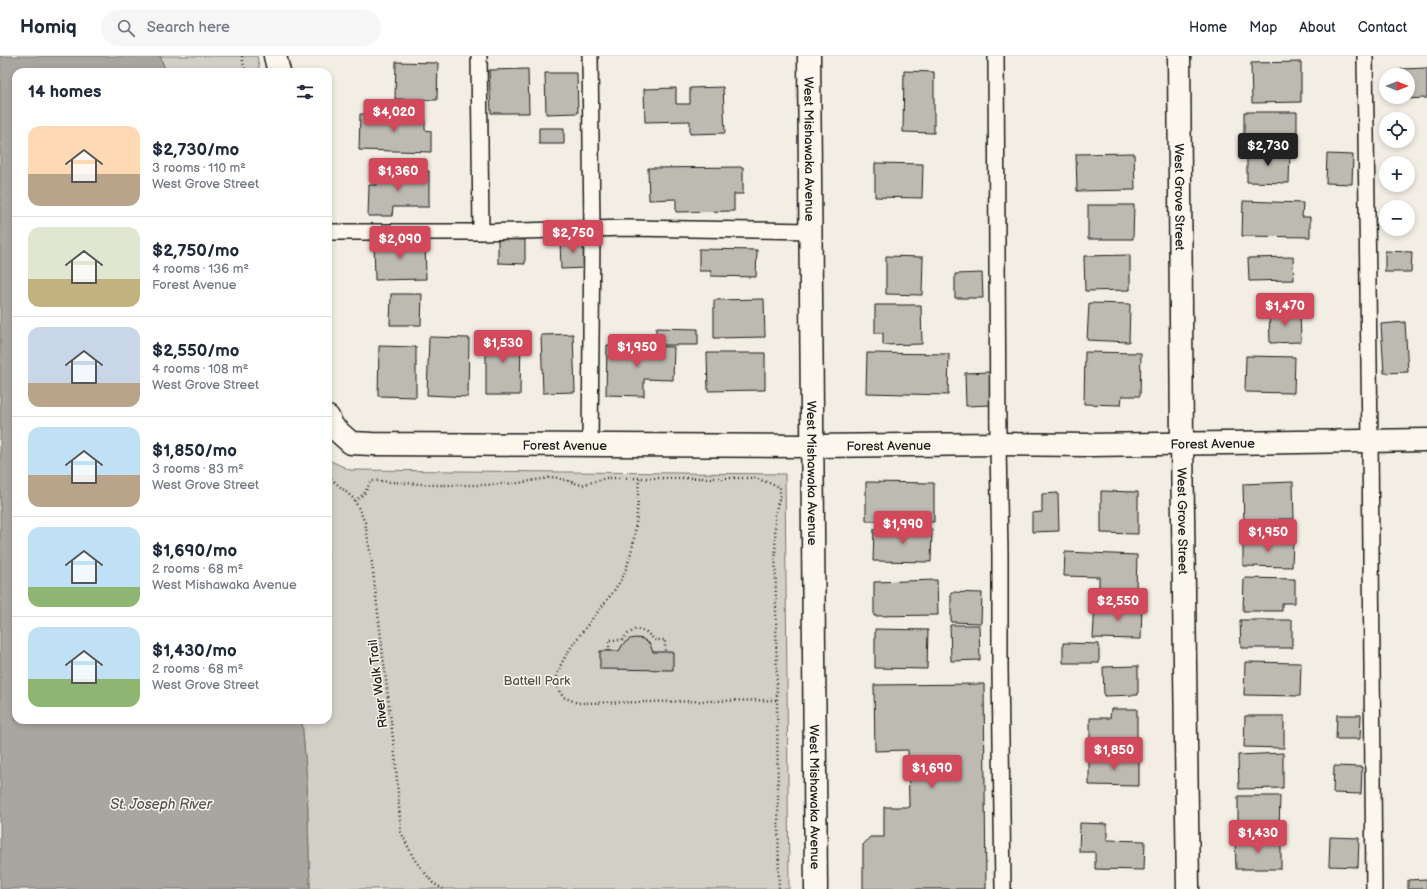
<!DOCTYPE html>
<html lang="en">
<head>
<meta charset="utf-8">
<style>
  body { margin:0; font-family:"Balsamiq Sans",sans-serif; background:#f6f6f7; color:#1f2937; height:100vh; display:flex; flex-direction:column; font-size:15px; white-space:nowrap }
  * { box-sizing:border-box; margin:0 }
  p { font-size:13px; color:#747a83 }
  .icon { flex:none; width:22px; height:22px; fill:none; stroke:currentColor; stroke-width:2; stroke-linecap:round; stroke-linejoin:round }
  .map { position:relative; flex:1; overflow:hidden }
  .panel { position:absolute; left:12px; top:12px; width:320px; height:656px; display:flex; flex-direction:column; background:#fff; border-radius:12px; box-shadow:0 2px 6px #0003 }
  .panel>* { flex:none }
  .needle { width:26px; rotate:90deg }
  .fabs { position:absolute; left:1379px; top:12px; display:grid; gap:8px }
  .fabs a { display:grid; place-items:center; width:36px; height:36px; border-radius:50%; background:#fff; box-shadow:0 2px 6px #0003; font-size:20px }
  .price { position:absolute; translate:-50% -34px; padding:0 9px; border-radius:4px; background:#d1495b; color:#fff; font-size:13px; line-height:26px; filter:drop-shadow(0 1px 2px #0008) }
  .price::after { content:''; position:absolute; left:50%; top:24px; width:12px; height:9px; margin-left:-6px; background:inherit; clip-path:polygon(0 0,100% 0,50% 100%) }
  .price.selected { background:#222; color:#fff }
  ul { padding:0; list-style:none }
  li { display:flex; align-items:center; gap:12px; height:100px; padding:0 16px }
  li+li { border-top:1px solid #e0e1e3 }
  li span { display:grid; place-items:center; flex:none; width:112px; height:80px; border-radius:12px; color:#555 }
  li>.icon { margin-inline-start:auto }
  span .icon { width:48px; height:48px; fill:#fffc; stroke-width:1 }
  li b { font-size:17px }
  h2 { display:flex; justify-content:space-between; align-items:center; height:48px; padding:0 16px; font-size:17px }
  header { display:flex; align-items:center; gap:24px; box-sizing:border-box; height:56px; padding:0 20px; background:#fff; border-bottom:1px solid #e0e1e3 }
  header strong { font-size:19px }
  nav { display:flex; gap:22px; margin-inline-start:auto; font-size:14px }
  .search { width:280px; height:36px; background:#f6f6f7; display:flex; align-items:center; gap:10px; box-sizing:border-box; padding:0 14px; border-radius:22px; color:#747a83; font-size:15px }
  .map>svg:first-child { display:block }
  .green { fill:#d2cfc6; stroke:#777671 }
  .water { fill:#a9a6a0; stroke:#716f6b }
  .building { fill:#bdbab1; stroke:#1c1c1c }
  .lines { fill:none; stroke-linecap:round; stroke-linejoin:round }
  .service-casing { stroke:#1c1c1c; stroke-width:18 }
  .minor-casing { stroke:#1c1c1c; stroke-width:25 }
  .secondary-casing { stroke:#1c1c1c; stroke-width:25 }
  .path { stroke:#1c1c1c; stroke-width:2.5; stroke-dasharray:1 3; stroke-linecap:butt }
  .service { stroke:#fbf7ec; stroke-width:15 }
  .minor { stroke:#fbf7ec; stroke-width:22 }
  .secondary { stroke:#fbf7ec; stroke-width:22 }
  .labels { text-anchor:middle; stroke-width:3; stroke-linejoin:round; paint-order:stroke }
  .street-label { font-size:13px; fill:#1c1c1c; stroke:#fbf7ec }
  .park-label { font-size:13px; fill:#53524f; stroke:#fbf7ec }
  .water-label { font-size:14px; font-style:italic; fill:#545351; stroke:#fbf7ec }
</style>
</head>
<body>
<header>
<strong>Homiq</strong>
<div class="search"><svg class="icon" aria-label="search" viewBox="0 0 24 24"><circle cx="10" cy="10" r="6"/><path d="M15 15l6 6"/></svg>Search here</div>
<nav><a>Home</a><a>Map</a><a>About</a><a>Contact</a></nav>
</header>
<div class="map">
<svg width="1427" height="833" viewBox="0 0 1427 833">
  <rect width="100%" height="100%" fill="#f2eee4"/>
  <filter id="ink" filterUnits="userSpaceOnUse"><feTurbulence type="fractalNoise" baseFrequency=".025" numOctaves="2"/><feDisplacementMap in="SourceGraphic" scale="8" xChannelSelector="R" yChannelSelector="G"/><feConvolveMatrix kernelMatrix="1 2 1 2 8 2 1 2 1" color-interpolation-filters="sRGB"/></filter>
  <g filter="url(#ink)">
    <path class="green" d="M160,0H257L260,16H166Z
      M328,402L331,405L350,414L785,418L789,833H310L307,726L302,664H328Z"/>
    <path class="water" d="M0,0H160L166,16H16V664H302L307,726L310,833H0Z"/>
    <path class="building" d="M396,6L438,7L437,44L395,43Z
      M1301,6V46L1252,47L1251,7Z
      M1427,12V42L1402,43V41H1408V19H1401V13Z
      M528,13L529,57H491L489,14Z
      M904,15L934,16V77L903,76Z
      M545,17H577L578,57L546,58Z
      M723,31L725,77L690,78V65L645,66L644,33L676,32V48H690V32Z
      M1244,56H1297V90H1244Z
      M360,58L425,60V74L431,75V96L359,94Z
      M539,72H564V88H539Z
      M1247,96H1290L1289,127L1247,126Z
      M1134,97L1135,134L1077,135L1076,98Z
      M1327,98L1353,99L1352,128L1326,127Z
      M875,107L923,108L922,142L875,141Z
      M743,111V138H734V155L676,156V143L649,144L648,112Z
      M377,114L429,115V151H393L392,160H368L369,129H377Z
      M1243,145L1303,147L1302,161H1310V181L1242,180Z
      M1088,149H1134L1133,183H1088Z
      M498,183L525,184V208L498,207Z
      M425,184L426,223L375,224L374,185Z
      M560,184H586V212L561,213Z
      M699,193L757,194L756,221L711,220V215H699Z
      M1385,195L1412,196L1411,216H1385Z
      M1130,199V234L1085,235L1084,200Z
      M886,200L923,201L922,239L886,238Z
      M1293,201L1294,224L1249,225L1248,202Z
      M982,217L983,242H955V218Z
      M391,238H422L421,269H390Z
      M764,243L765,281L714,282V244Z
      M1089,247L1130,248L1129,286L1087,284Z
      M875,249H921L922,288L883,289V277H875Z
      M1300,255L1301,286L1270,287L1269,256Z
      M1405,266L1408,316L1384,317L1381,268Z
      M656,272L698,273V289H656Z
      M486,277L521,278L520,339H486Z
      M573,278L575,336L543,337L541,279Z
      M429,281L469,282L468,341L427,339Z
      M607,289L674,291L673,324L644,323V340L606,339Z
      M379,290L416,291V341L378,340Z
      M1085,296L1141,297L1140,340H1122L1121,349L1084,348Z
      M707,297H765V334L708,335Z
      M867,297L949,298L948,339L866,337Z
      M1246,300L1295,301L1294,337L1245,336Z
      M990,316L991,349L966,350L965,317Z
      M866,426L934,427V466L866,465Z
      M1293,426L1294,463H1279V469L1244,470L1243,428Z
      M1101,435L1138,436V478L1101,477Z
      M1058,437L1059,475L1032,476V457L1042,456V438Z
      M874,473H932L931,506L873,505Z
      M1243,483L1293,484L1292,511L1243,510Z
      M1065,496L1137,499L1136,534L1099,533V521L1064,520Z
      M1244,522L1295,523V547H1282V555H1243Z
      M937,524L938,559L874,560V526Z
      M951,536L982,537L981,567L951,566Z
      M1095,548L1142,549L1141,583L1093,582Z
      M1240,564H1292V592H1241Z
      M950,569H979L980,604L951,605Z
      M875,573L928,574L927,613L875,612Z
      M636,582L643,583L650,588L653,596H673V614L600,613V595H619L623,588L630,583Z
      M1063,587L1099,588V607H1063Z
      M1245,606L1301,607L1300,640L1244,639Z
      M1138,610V639L1104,640L1103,611Z
      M984,628L986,833H863V789L870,781H884V751H909L908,694L875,695L874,629Z
      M1111,653H1137V691L1090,690V662H1110Z
      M1337,659H1361L1360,683H1336Z
      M1245,660H1284V692L1244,691Z
      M1283,697V732L1239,733L1238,699Z
      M1089,700H1139V730L1089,729Z
      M1334,710L1362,711L1361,738L1333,737Z
      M1238,740H1280L1279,775L1238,774Z
      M1080,767L1107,768V784L1145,785L1144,814L1095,813V796H1079Z
      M1330,781L1359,782L1358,811L1329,810Z
      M1281,782V813H1236L1235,783Z
      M1427,823V833H1408V824Z"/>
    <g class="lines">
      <g class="service-casing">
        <path id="service" d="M479,0L481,176
          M996,0L998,388L1000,498V611L1003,833
          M1365,0L1370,385L1374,833
          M328,176H481L627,172L811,175
          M590,388L592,174L590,0"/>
      </g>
      <g class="minor-casing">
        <g id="minor">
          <path d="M275,0L279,16"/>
          <path id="s1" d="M1179,0L1182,387L1188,833"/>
          <path id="s2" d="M328,361L333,371L351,387L372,388L813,390L998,388L1090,389L1427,384"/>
        </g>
      </g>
      <g class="secondary-casing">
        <g id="secondary">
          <path id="s3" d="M809,0L816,833"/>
        </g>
      </g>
      <path class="path" d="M242,0L245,16
        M328,420L354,443L365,466L372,507L395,699L401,776L414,803L433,827L443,833
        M639,422C637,457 637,486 624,518C613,544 549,605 557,630C558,633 561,637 563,641L578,647L777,644
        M355,445L364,438L371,425H377L435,429H483L519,427L554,421L582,429L606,422H755L780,431V439L775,459L779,833
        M609,595V584H622L628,578L636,573L646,576L655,584H665V596"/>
      <use href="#service" class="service"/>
      <use href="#minor" class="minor"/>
      <use href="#secondary" class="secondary"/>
    </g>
  </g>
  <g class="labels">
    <g class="street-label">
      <text dy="5" stroke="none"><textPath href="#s3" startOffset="93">West Mishawaka Avenue</textPath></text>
      <text dy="5" stroke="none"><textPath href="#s1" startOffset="141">West Grove Street</textPath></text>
      <text dy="5" stroke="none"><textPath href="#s2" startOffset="897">Forest Avenue</textPath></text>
      <text dy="5" stroke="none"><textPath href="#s2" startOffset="249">Forest Avenue</textPath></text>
      <text dy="5" stroke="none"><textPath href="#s2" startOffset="573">Forest Avenue</textPath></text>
      <text dy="5" stroke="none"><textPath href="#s3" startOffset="417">West Mishawaka Avenue</textPath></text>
      <text dy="5" stroke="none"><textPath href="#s1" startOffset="465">West Grove Street</textPath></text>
      <text transform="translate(377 628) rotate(-97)" y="5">River Walk Trail</text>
      <text dy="5" stroke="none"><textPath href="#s3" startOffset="741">West Mishawaka Avenue</textPath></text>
    </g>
    <g class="park-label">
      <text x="537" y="629">Battell Park</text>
    </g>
    <g class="water-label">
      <text x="161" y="753">St. Joseph River</text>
    </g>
  </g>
</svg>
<div class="fabs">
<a><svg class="needle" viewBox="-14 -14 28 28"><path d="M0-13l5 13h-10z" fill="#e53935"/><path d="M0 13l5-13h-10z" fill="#747a83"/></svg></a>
<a><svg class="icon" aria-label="locate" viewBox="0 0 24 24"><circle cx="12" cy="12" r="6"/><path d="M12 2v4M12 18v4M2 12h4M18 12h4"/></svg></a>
<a>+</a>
<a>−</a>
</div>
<b class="price" style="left:394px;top:77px">$4,020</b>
<b class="price selected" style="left:1268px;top:111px">$2,730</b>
<b class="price" style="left:398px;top:136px">$1,360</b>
<b class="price" style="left:573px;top:198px">$2,750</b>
<b class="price" style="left:400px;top:204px">$2,090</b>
<b class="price" style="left:1285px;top:271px">$1,470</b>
<b class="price" style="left:503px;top:308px">$1,530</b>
<b class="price" style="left:637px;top:312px">$1,950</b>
<b class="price" style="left:903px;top:489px">$1,990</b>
<b class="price" style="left:1268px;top:497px">$1,950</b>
<b class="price" style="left:1118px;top:566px">$2,550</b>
<b class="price" style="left:1114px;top:715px">$1,850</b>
<b class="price" style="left:932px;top:733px">$1,690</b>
<b class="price" style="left:1258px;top:798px">$1,430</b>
<section class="panel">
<h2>14 homes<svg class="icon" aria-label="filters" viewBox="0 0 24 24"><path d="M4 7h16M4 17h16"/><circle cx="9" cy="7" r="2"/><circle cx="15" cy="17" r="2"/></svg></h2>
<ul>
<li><span style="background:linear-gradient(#ffd9b3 60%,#b9a48a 0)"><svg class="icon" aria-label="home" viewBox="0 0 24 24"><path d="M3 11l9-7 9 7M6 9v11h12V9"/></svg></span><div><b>$2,730/mo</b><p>3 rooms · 110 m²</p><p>West Grove Street</p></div></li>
<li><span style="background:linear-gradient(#dfe7d0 65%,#c2b280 0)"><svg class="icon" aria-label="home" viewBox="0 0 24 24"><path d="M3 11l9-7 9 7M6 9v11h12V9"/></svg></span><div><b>$2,750/mo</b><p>4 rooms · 136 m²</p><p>Forest Avenue</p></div></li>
<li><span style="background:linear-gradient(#c9d6e8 70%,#b9a48a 0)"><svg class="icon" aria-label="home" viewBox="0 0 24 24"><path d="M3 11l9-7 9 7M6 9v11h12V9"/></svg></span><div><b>$2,550/mo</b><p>4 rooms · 108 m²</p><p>West Grove Street</p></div></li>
<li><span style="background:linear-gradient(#bfe0f5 60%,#b9a48a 0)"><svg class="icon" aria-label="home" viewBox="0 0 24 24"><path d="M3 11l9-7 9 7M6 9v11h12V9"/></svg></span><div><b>$1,850/mo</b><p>3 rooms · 83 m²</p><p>West Grove Street</p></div></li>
<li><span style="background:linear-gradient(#bfe0f5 75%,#8fb573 0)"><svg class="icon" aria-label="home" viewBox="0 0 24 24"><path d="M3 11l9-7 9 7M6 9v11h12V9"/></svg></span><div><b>$1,690/mo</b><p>2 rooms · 68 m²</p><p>West Mishawaka Avenue</p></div></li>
<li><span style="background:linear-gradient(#bfe0f5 65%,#8fb573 0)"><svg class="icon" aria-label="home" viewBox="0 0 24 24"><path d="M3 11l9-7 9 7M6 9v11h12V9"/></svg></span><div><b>$1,430/mo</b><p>2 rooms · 68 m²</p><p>West Grove Street</p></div></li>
</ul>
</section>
</div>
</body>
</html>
